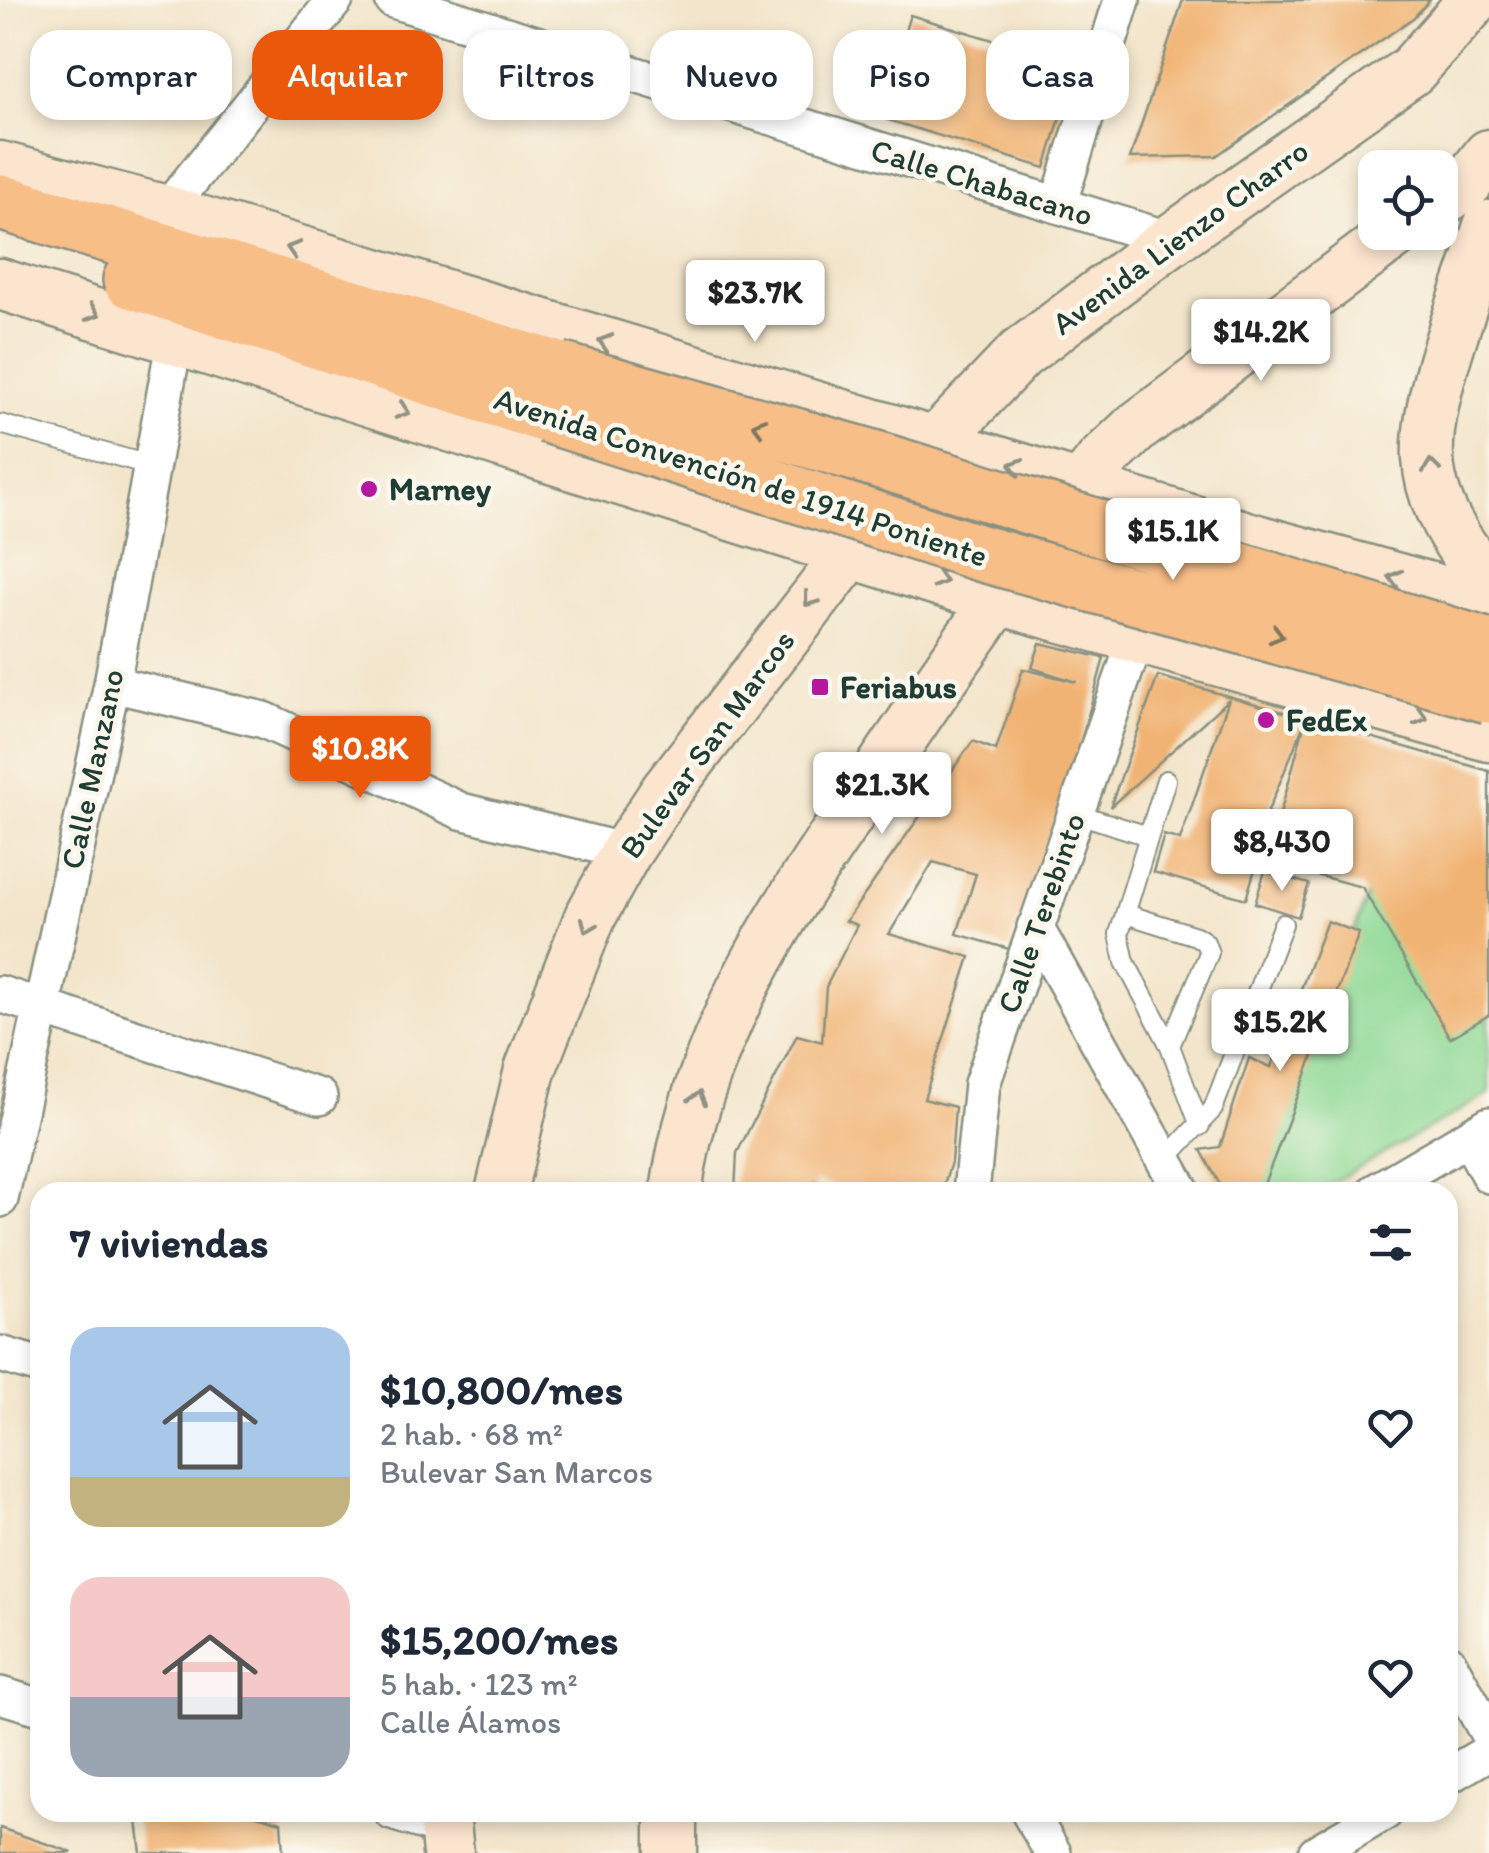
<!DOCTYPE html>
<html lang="es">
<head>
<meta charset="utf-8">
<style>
  body { margin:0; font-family:Itim,sans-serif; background:#f6f6f7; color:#1f2937; height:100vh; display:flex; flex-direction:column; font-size:38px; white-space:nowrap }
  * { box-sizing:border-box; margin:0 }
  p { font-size:32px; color:#747a83 }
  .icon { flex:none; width:55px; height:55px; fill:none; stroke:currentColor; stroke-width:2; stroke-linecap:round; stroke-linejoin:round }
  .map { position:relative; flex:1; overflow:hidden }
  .details { position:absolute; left:30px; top:1182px; width:1428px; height:640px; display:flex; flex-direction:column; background:#fff; border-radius:30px; box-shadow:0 5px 15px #0003 }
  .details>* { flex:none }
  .hud { position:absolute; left:30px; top:30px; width:1430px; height:90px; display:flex; gap:20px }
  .buttons { position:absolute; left:1358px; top:150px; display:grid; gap:20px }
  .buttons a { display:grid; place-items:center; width:100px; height:100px; border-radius:20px; background:#fff; box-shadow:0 5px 15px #0003; font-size:50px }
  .price { position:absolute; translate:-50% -85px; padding:0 22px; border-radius:10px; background:#fff; color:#222; font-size:32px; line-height:65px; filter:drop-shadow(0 2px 5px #0008) }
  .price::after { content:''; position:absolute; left:50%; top:60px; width:30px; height:22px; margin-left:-15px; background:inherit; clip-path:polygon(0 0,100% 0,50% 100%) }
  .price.on { background:#ea580c; color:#fff }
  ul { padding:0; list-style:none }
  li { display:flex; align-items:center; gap:30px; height:250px; padding:0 40px }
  li span { display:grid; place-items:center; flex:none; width:280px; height:200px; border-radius:30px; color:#555 }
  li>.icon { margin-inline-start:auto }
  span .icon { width:120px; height:120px; fill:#fffc; stroke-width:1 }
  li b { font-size:42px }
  h2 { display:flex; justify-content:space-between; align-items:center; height:120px; padding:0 40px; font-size:42px }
  .pill { padding:0 35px; border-radius:30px; background:#fff; box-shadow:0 5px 15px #0003; font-size:35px; line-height:90px }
  .pill.on { background:#ea580c; color:#fff }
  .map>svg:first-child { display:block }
  .green { fill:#8ed995; stroke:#568b64; stroke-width:2.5 }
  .building { fill:#f1b373 }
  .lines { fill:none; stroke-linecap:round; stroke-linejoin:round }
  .lane-casing { stroke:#899180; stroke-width:22 }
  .street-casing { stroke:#899180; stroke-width:40 }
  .secondary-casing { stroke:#899180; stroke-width:55 }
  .primary-casing { stroke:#899180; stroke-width:60 }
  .lane { stroke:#fff; stroke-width:18 }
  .street { stroke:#fff; stroke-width:35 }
  .secondary { stroke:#fce5cf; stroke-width:50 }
  .primary { stroke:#f7be88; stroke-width:55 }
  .primary-bridge-casing { stroke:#899180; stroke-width:60; stroke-linecap:butt }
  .primary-bridge { stroke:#f7be88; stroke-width:55 }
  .oneway { stroke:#8e9182 }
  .oneway2 { stroke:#80775a }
  .poi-dot { fill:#b5179e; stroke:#fbf7ec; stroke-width:4 }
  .labels { text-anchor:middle; stroke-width:9; stroke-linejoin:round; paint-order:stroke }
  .street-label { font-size:32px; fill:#1f3d34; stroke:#fbf7ec }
  .poi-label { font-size:32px; font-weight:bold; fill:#1f3d34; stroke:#fbf7ec; text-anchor:start }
</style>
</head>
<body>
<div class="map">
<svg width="1489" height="1853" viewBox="0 0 1489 1853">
  <rect width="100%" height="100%" fill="#fbf7ec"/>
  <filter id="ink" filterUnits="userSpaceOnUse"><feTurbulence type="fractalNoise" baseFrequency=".01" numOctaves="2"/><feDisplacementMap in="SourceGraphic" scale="20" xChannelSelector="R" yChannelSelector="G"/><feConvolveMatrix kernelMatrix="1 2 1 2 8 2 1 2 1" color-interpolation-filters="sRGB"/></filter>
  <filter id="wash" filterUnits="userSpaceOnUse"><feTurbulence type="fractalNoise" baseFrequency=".0048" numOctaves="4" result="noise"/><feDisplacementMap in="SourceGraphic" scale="40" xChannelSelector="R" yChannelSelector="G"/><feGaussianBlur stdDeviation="2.25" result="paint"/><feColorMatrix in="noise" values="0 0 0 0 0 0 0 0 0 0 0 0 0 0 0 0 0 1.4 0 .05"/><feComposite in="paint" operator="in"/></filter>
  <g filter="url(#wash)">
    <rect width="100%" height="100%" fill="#f3e5cb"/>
    <path class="green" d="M1370,887L1489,1015V1094L1316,1192H1260Z"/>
    <g id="blocks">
      <path class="building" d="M1183,0H1430L1413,18L1216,156L1130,158Z
        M910,15L1076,65L1045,168L878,117Z
        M1040,643L1104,658L1071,777L1009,949L957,934L976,874L933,862L889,934L970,957L924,1099L955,1107L951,1162L942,1192H861L815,1181V1192H735L737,1153L797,1035L822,1042L826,987L857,925L846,921L973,741L996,750L1023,669L1077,682L1032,668Z
        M1158,676L1489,771V1015L1450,1038L1362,887L1267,862L1305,722L1248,859L1257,862L1246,899L1153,872L1164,835L1180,840L1229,699L1110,807Z
        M1265,871L1309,884L1298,917L1255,903Z
        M1327,921L1359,933L1304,1080L1261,1192H1224L1201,1150L1220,1147L1249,1058L1271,1067Z
        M136,1812H246L281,1822L283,1853H141Z
        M0,1828L71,1852V1853H0Z"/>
    </g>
  </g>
  <g filter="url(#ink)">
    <use href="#blocks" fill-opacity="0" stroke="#899180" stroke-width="2.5"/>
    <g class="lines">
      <g class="lane-casing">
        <path id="lane" d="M0,424L149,465
          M1166,780L1119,934L1125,962L1170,1046L1200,1126
          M1075,813L1148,836
          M1126,914L1196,936L1205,942L1209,953L1170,1046
          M1164,1161L1213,1109L1283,924"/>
      </g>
      <g class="street-casing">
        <path id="street" d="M393,0L1171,240
          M1058,205L1122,0
          M166,211L335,0
          M112,684L264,720L461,811L626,852
          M1035,927L1182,1192
          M0,994L319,1097
          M1469,1138L1489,1175
          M971,1192L982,1084L1136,639
          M1375,1192L1489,1125
          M0,1199L112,684L175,338
          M0,1354L40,1366
          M1448,1662L1489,1735
          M0,1695L40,1707
          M1448,1776L1489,1752
          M392,1812L446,1829
          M1029,1812L1053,1853
          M1316,1853L1385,1812"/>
      </g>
      <g class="secondary-casing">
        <path id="secondary" d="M0,167L166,211L1260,541L1489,604
          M1440,202L1467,183L1489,155
          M1489,226C1470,288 1424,396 1428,459C1431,505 1459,548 1489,581
          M0,284L998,599L1489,736
          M1063,509L1101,461L1137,427L1397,232
          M501,1192L530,1070L590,917L626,852L666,791L936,442L1020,354L1171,240L1412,70L1474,0
          M676,1192C697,1032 792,896 882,767C926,702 970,637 1016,574
          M444,1812L448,1853
          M671,1853V1812"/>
      </g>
      <g class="primary-casing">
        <path id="primary" d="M0,202L559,370
          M131,280L547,415"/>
      </g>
      <use href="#lane" class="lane"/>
      <use href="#street" class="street"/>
      <use href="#secondary" class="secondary"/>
      <use href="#primary" class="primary"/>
      <g class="primary-bridge-casing">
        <path id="primary-bridge" d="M559,370L859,454L1489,647
          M547,415L980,553L1489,695"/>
      </g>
      <use href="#primary-bridge" class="primary-bridge"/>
    </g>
    <defs><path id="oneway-chevron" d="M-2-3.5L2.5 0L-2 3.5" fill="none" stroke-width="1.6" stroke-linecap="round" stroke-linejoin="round" transform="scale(2.5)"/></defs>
    <g class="oneway">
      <use href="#oneway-chevron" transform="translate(293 249) rotate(-163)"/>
      <use href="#oneway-chevron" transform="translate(93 313) rotate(17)"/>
      <use href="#oneway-chevron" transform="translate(605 342) rotate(-163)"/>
      <use href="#oneway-chevron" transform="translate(403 411) rotate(18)"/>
      <use href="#oneway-chevron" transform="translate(1016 466) rotate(-163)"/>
      <use href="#oneway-chevron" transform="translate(1431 466) rotate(-97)"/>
      <use href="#oneway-chevron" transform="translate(1395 578) rotate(-165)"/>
      <use href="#oneway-chevron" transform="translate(940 580) rotate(17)"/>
      <use href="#oneway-chevron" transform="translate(810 600) rotate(127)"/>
      <use href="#oneway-chevron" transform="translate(1421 717) rotate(16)"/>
      <use href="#oneway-chevron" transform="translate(588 926) rotate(113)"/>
      <use href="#oneway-chevron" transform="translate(698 1098) rotate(-74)"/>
    </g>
    <g class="oneway2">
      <use href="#oneway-chevron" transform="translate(759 426) rotate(-164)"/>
      <use href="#oneway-chevron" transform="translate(1277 635) rotate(15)"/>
    </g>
  </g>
  <g class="poi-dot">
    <circle cx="369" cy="489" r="10"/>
    <rect x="810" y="677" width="20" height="20" rx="5"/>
    <circle cx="1266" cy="720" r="10"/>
  </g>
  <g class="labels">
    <g class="street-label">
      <text transform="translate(982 182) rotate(17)" y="11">Calle Chabacano</text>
      <text transform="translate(1180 237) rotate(-36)" y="11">Avenida Lienzo Charro</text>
      <text transform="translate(741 477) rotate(18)" y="11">Avenida Convención de 1914 Poniente</text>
      <text transform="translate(707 744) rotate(-54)" y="11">Bulevar San Marcos</text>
      <text transform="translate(92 769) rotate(-78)" y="11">Calle Manzano</text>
      <text transform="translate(1041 913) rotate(-71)" y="11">Calle Terebinto</text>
    </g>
    <g class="poi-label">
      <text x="389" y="500">Marney</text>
      <text x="840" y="698">Feriabus</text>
      <text x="1286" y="731">FedEx</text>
    </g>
  </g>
</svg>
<div class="buttons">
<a><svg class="icon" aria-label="locate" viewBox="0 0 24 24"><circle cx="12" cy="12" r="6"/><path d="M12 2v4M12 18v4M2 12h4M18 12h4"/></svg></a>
</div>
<b class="price" style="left:755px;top:345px">$23.7K</b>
<b class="price" style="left:1261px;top:384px">$14.2K</b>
<b class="price" style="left:1173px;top:583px">$15.1K</b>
<b class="price on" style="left:360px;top:801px">$10.8K</b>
<b class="price" style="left:882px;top:837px">$21.3K</b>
<b class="price" style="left:1282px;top:894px">$8,430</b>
<b class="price" style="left:1280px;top:1074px">$15.2K</b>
<div class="hud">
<a class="pill">Comprar</a>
<a class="pill on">Alquilar</a>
<a class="pill">Filtros</a>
<a class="pill">Nuevo</a>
<a class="pill">Piso</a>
<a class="pill">Casa</a>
</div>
<section class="details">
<h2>7 viviendas<svg class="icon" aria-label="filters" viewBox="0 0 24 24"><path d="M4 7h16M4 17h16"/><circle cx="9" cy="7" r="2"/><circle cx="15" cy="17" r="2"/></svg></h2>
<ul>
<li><span style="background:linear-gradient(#a9c7e8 75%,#c2b280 0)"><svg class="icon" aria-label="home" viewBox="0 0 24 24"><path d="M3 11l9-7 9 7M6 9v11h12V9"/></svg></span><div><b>$10,800/mes</b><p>2 hab. · 68 m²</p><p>Bulevar San Marcos</p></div><svg class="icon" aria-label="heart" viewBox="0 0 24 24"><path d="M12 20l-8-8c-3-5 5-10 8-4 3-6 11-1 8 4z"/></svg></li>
<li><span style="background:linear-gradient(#f6c9c9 60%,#9aa5b1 0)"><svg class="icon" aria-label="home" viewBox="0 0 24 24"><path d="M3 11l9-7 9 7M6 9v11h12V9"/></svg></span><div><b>$15,200/mes</b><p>5 hab. · 123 m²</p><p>Calle Álamos</p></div><svg class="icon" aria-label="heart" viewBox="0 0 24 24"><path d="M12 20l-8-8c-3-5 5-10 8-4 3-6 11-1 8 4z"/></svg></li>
</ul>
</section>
</div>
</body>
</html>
